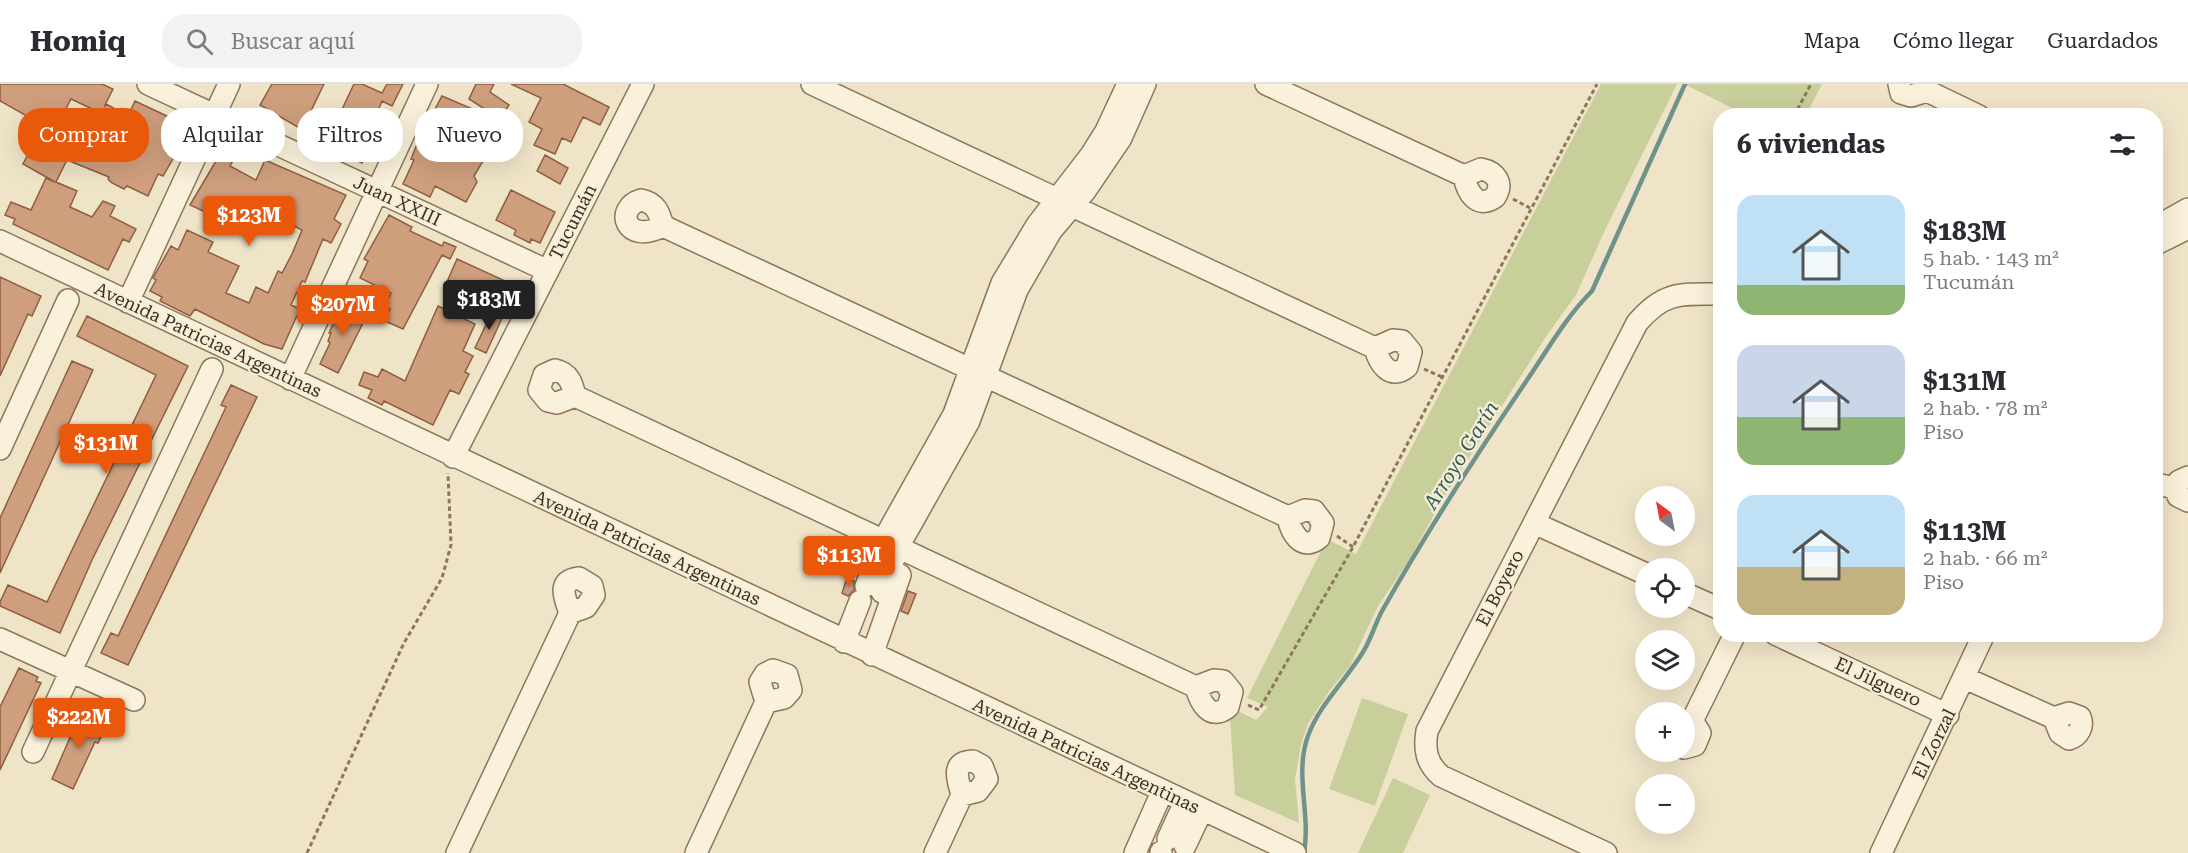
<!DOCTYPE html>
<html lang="es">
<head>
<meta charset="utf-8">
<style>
  body { margin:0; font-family:"Roboto Serif",serif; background:#f2f2f3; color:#2b2b33; height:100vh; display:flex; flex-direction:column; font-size:22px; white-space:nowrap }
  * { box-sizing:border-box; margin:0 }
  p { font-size:20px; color:#7c7c81 }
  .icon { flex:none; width:33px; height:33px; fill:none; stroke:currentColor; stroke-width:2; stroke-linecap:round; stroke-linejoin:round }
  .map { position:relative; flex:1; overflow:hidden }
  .sheet { position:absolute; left:1713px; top:24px; width:450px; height:534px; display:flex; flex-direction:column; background:#fff; border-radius:24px; box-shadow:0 6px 24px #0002 }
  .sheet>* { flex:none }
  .top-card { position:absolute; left:18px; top:24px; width:570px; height:54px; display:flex; gap:12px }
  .needle { width:39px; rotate:328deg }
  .buttons { position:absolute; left:1635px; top:402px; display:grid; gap:12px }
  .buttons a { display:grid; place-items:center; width:60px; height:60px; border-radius:50%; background:#fff; box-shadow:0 6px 24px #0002; font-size:30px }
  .price { position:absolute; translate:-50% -51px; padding:0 14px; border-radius:6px; background:#ea580c; color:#fff; font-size:20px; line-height:39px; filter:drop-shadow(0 2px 3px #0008) }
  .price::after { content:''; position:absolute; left:50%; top:36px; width:18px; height:14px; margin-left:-9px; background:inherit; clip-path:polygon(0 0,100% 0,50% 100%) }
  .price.current { background:#222; color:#fff }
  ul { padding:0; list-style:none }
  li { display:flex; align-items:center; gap:18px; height:150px; padding:0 24px }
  li span { display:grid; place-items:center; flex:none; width:168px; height:120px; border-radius:18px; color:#555 }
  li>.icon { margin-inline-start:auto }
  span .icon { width:72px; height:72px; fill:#fffc; stroke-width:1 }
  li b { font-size:26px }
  h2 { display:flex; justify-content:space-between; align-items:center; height:72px; padding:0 24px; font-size:26px }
  .chip { padding:0 21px; border-radius:24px; background:#fff; box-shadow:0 6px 24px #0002; font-size:21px; line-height:54px }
  .chip.current { background:#ea580c; color:#fff }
  header { display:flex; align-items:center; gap:36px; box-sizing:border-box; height:84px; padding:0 30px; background:#fff; border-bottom:2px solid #e1e1e2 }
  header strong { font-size:28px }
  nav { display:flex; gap:33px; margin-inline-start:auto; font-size:21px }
  .search { width:420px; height:54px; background:#f2f2f3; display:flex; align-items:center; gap:15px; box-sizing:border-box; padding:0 21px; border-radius:24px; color:#7c7c81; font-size:22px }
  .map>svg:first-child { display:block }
  .green { fill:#c9cf9b }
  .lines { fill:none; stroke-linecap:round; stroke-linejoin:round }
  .stream { stroke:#6f938a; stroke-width:4.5 }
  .building { fill:#cf9f7d; stroke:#8d5f41; stroke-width:1.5; fill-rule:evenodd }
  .minor-casing { stroke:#8d765c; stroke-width:24 }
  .path { stroke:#8d765c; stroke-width:3; stroke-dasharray:4.5 3; stroke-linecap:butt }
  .minor { stroke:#faf1dc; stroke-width:21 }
  .labels { text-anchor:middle; stroke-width:4.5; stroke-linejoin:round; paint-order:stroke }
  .street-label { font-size:18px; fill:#3d2e20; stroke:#f7eed8 }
  .water-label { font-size:20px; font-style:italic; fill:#2f5d5a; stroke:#f7eed8 }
</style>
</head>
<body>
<header>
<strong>Homiq</strong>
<div class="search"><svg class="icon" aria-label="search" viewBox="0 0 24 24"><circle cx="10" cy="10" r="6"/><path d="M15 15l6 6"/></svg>Buscar aquí</div>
<nav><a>Mapa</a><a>Cómo llegar</a><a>Guardados</a></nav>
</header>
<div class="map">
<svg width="2188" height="769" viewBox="0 0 2188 769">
  <rect width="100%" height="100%" fill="#f0e4c8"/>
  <path class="green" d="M1601,0H1677L1606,144L1576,211L1547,251L1441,418L1408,478L1378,522L1350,582L1330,606L1308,640L1301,661L1295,695L1299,739L1235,711L1230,632L1236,626L1256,636L1268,623L1247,614L1327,455L1356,470Z
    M1684,0H1822L1806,31H1746Z
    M1362,614L1408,630L1375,722L1329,705Z
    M1393,694L1430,711L1403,769H1358Z"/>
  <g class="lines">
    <path class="stream" d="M1304,769C1311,730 1294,690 1308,652C1319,621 1346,596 1363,568C1371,555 1375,540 1382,527C1426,449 1475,373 1525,299C1547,267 1565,234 1592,207L1685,0"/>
  </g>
  <path class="building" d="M0,0H102L113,5L104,23L106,20L128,32L135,17L171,34L180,42L183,50L178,66L163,92L158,90L148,112L127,102L124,105L112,99L108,95L109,93L67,76L56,98L77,107L70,123L92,133L103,117L115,122L110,132L136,145L129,158L123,155L108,186L13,140L15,135L5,131L11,118L31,126L46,94L55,98L23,80L43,41L0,17ZM71,15L101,29L84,61L55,46Z
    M272,0H324L311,27L335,40L354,0H362L382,9L387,0H403L392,22L382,17L367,53L372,56L362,79L321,61L301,50L303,46L260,21Z
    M476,0H494L490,8L509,21L500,35L469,15Z
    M511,0H563L609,23L600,41L583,33L571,58L562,54L555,70L534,61L542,45L529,38L541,14Z
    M442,12L475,26L463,49L471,53L464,66L483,77L474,92L477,98L466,118L435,102L430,113L403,100L414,76L411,75L419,55Z
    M219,55L239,66L230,82L256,96L265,76L346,111L334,135L341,140L331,159L323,155L305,198L302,197L291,221L300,225L282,265L264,260L195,225L190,232L160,217L162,213L150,207L156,196L153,194L171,162L178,166L187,146L213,158L208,168L239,182L226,209L249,219L256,203L268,209L278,187L282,189L292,170L302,146L262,126L251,149L190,121L216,77L209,74Z
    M545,71L568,84L560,100L537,87Z
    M511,106L555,128L540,159L531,155L530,159L514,151L516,146L496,136Z
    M389,131L412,143L410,147L442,162L444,158L456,163L450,175L442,171L403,245L385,237L390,225L384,223L391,209L360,194L368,177L364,175Z
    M457,175L516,202L505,225L447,198Z
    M0,193L41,212L32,232L28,230L0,292Z
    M343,219L368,229L338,289L320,280L330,259L328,257L331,249H329Z
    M438,222L475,240L463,267L473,272L465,288L469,290L459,310L450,306L433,341L384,317L382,321L368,314L372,306L359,301L364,288L378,293L382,285L405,297Z
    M493,226L504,230L486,269L475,264Z
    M87,232L188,282L92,476L60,549L0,522V518L8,501L47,518L156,291L77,252Z
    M72,277L93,286L0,489V434Z
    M231,301L257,313L128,581L101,569L111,549L118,552L226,323L221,321Z
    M847,494L854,497V506L848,512L842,509Z
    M908,507L916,510L908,530L901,527Z
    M19,584L38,593L36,597L41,599L0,686V623Z
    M82,626L108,639L98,659L95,658L73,705L52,695Z"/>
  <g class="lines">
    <g class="minor-casing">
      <path id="minor" d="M148,0L548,187
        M812,0L1375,264
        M1266,0L1464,92
        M1899,0L1901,9L1911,12L1927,7L1925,0
        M1927,7L1979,32
        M1481,85C1496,88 1504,99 1495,113C1477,126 1467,108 1464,92Z
        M641,116C656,119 659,128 663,142C625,162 614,124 641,116Z
        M663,142L1288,433
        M2156,143L2188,125
        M0,157L1295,769
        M2156,160L2188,144
        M128,218L229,0
        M1393,256L1402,257L1411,268L1407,283C1390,297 1379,279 1375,264Z
        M555,286C569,289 572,299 575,312L557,319L548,317L539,306L544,291Z
        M290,295L427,0
        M575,312L1196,603
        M0,365L68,216
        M453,373L643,0
        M2188,393L2179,397L2176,404L2178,412L2188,417
        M2156,400L2176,404
        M1305,426L1314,427L1323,439L1319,454C1302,468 1291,449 1288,433Z
        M1534,439L1646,490
        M579,494L592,502L594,511L586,523L570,529C565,514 556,497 579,494Z
        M866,502L883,457L954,330L1002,199L1037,141L1091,71L1106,47L1128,0
        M882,508L898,463L969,337L1017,206L1051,147L1085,107L1121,54L1145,0
        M1684,509L1720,525
        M1775,550L1948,631
        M0,555L134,616
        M844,558L860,517
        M872,571L900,491
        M773,586L787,591L791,606L784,614L766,618L760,598L765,590Z
        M1965,594L2054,634
        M1214,596L1223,597L1232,608L1228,623C1210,638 1200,618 1196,603Z
        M2069,629L2080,633C2084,642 2079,652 2069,655L2060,649L2054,634Z
        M1684,638L1695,641L1700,649L1695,661L1684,664
        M1691,639L1735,550
        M33,668L212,285
        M973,677L982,682L987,695L978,707L962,711C958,696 950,678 973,677Z
        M1168,755L1185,718
        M1185,762L1202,726
        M457,769L570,529
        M696,769L766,618
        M935,769L962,711
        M1135,769L1162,708
        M1161,769V768
        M1606,769L1441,692C1426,679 1424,665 1427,647L1637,239C1664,207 1681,210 1720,210
        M1881,769L1984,550"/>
    </g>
    <path class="path" d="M1794,32L1811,0
      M1513,115L1530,124
      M1424,285L1442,293
      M1337,452L1353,463
      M1248,621L1259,626L1353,463L1597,0
      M307,769L404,559L442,494L451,461L448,389"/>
    <use href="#minor" class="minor"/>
  </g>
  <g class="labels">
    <g class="street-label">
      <text transform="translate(397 117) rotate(25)" y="6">Juan XXIII</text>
      <text transform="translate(573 138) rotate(-63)" y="6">Tucumán</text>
      <text transform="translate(208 256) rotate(25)" y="6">Avenida Patricias Argentinas</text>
      <text transform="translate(647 464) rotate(25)" y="6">Avenida Patricias Argentinas</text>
      <text transform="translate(1500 504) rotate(-63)" y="6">El Boyero</text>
      <text transform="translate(1878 598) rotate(25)" y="6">El Jilguero</text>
      <text transform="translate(1934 660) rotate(-64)" y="6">El Zorzal</text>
      <text transform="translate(1086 672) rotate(25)" y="6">Avenida Patricias Argentinas</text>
    </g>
    <g class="water-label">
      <text transform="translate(1461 371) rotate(-58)" y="7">Arroyo Garín</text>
    </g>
  </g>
</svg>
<div class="buttons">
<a><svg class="needle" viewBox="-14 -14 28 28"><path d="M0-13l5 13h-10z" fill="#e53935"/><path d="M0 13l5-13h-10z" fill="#7c7c81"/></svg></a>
<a><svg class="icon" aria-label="locate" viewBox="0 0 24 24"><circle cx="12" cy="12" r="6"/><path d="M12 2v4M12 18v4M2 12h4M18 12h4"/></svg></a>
<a><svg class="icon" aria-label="layers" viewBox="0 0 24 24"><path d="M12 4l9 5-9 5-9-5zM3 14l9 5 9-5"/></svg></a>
<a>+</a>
<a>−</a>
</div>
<b class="price" style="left:249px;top:163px">$123M</b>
<b class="price current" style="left:489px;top:247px">$183M</b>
<b class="price" style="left:343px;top:252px">$207M</b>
<b class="price" style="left:106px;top:391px">$131M</b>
<b class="price" style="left:849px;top:503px">$113M</b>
<b class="price" style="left:79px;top:665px">$222M</b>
<div class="top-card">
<a class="chip current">Comprar</a>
<a class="chip">Alquilar</a>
<a class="chip">Filtros</a>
<a class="chip">Nuevo</a>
</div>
<section class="sheet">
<h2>6 viviendas<svg class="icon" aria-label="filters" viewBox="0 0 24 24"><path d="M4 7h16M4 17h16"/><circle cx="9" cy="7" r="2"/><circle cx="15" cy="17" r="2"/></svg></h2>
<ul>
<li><span style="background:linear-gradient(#bfe0f5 75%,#8fb573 0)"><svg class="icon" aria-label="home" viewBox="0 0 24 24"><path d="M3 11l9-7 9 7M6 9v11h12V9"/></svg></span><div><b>$183M</b><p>5 hab. · 143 m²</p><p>Tucumán</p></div></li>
<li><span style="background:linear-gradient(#c9d6e8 60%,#8fb573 0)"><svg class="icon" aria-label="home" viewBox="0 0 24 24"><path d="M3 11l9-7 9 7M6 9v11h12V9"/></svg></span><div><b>$131M</b><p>2 hab. · 78 m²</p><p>Piso</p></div></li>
<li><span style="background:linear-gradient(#bfe0f5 60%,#c2b280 0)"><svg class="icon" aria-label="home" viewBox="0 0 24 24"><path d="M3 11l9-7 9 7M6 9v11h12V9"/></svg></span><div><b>$113M</b><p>2 hab. · 66 m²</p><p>Piso</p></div></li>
</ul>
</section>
</div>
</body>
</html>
